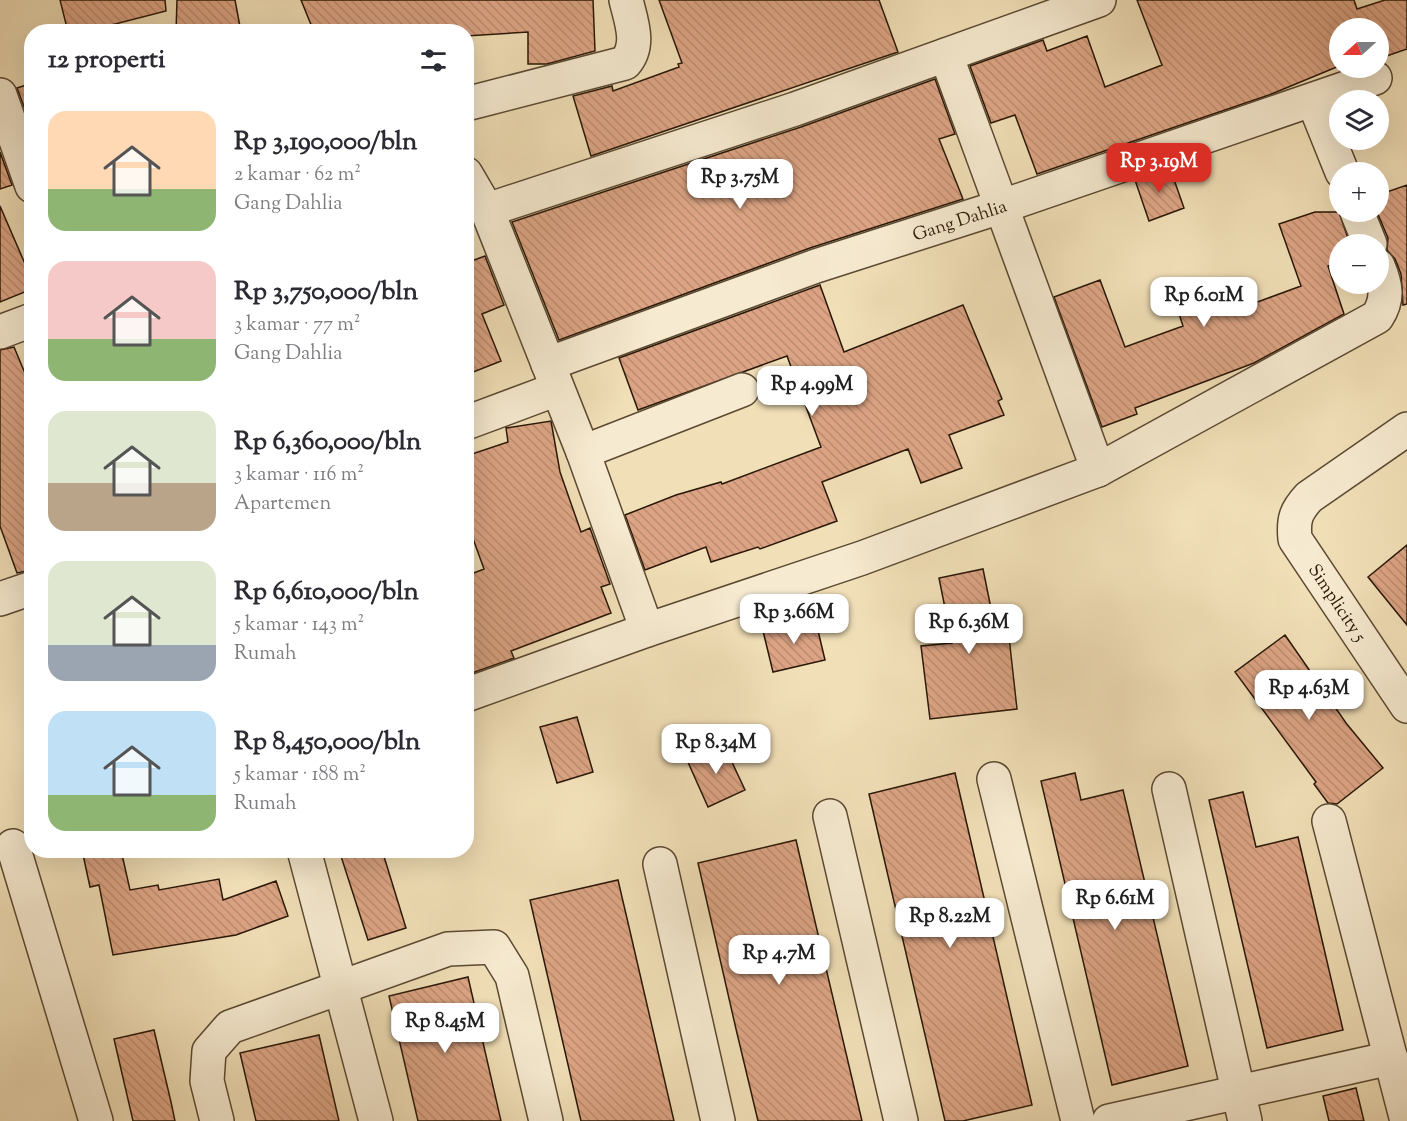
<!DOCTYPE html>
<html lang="id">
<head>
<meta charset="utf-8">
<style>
  body { margin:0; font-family:"Sorts Mill Goudy",serif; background:#f2f2f3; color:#2b2b33; height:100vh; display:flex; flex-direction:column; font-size:22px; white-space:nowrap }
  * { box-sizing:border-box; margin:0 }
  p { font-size:20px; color:#7c7c81 }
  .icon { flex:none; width:33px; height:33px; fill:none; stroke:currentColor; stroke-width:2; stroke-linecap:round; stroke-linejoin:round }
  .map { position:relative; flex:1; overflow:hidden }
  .panel { position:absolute; left:24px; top:24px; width:450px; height:834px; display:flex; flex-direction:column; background:#fff; border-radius:24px; box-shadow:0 6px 24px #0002 }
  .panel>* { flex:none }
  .needle { width:39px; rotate:249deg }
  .controls { position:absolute; left:1329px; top:18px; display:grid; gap:12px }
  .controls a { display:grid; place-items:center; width:60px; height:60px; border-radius:50%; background:#fff; box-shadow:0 6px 24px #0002; font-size:30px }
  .price { position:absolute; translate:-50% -51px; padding:0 14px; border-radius:12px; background:#fff; color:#222; font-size:20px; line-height:39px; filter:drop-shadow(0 2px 3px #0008) }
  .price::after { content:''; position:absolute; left:50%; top:36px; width:18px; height:14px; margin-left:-9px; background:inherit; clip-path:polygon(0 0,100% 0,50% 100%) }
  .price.selected { background:#d93025; color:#fff }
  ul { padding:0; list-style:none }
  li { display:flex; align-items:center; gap:18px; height:150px; padding:0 24px }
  li span { display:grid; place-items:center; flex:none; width:168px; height:120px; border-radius:18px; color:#555 }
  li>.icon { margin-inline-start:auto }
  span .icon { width:72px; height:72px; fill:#fffc; stroke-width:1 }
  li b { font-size:26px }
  h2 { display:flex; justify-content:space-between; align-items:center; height:72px; padding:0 24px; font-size:26px }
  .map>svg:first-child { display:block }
  .building { fill:url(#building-back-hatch); stroke:#291706; stroke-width:1.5 }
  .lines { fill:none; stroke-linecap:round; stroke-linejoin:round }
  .street-casing { stroke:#5b4932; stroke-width:36 }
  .street { stroke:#f6ead0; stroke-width:33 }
  .labels { text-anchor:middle; stroke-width:4.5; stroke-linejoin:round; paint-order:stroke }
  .street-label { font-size:18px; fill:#291706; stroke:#f6ead0 }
</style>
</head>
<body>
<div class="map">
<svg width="1407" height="1121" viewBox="0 0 1407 1121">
  <defs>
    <pattern id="building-back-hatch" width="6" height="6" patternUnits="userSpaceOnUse" patternTransform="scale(1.5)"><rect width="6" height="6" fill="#dca484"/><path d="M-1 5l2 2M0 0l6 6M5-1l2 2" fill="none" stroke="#bd8c70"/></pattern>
  </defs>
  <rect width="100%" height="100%" fill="#f1dfb7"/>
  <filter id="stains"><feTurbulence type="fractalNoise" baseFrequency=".00333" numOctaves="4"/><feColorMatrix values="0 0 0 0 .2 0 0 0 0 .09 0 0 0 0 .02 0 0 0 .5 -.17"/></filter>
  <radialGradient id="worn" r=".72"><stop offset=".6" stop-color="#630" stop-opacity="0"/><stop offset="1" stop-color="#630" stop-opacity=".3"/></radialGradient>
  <path class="building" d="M60,0H165L166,11L84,32H68Z
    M177,0H235L241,32H176Z
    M301,0H593L595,51L547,64H528V32L466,36V32H314Z
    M659,0H879L898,52L591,156L573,96L612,86L613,91L679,67L678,64L682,63Z
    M1137,0H1354L1357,9L1385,0H1407V49L1378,59V28H1340V68H1348L1340,70L1339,66L1269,95L1037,174L1015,115L991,123L970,66L1043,40L1047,51L1087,36L1105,87L1162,65Z
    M935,79L955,134L939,139L963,199L810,248L559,340L512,222L801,127Z
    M32,83V128L17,88Z
    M0,152L12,185L0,189Z
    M1170,168L1184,208L1149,221L1135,180Z
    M1407,185V304L1403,305L1401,274L1395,259L1387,250L1388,238L1377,212L1378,195Z
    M0,206L32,280V289L0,302Z
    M1315,212H1339L1350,244H1340V262L1328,266L1344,314L1254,363L1135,408L1137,414L1102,427L1054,297L1100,280L1125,347L1183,326L1177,308L1226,290L1233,311L1301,286L1279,224Z
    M485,256L504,305L482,314L501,361L466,375V263Z
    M820,285L844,352L963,305L1002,399L998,401L1004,415L949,435L962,468L921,483L908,449L822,482L837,521L760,549L758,547L711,562L706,547L645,570L625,515L676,495L721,482L722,484L821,447L787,356L638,410L619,358Z
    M14,347L32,390V570L17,573L0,526V350Z
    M551,421L560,472L581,532L590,528L610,584L601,587L611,613L511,651L514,658L472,673L466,657V576L484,569L466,519V456L508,442L506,428Z
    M1407,545V625L1368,577Z
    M983,569L997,638L1009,637L1017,709L930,719L921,646L952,643L939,578Z
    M815,618L825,660L773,672L763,631Z
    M1285,635L1346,723L1383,768L1337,804L1328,803L1314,784L1316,782L1235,672Z
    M577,717L593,772L557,783L540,727Z
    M723,743L745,790L708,807L687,760Z
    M955,773L1032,1105L963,1121H945L869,794Z
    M1075,773L1081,800L1123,790L1188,1066L1112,1085L1041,781Z
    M1243,792L1256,847L1298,837L1343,1030L1267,1048L1209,800Z
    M796,840L809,896L862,1121H758L736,1029L698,863Z
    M82,850H121L130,890L158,885L159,890L219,879L223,900L276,881L288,916L236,935L113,955L99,885L90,887Z
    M339,850H382L406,928L368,940Z
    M618,880L629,927L674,1121H581L530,900Z
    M468,977L501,1121H418L389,996Z
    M154,1030L171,1102L175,1121H133L114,1039Z
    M319,1035L339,1121H256L240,1053Z
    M1356,1088L1364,1121H1329L1323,1096Z"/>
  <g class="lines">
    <g class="street-casing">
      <g id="street">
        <path d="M946,55L1098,470"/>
        <path d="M0,95L32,186"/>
        <path d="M1313,100L1342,172"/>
        <path d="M466,104L625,63C641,45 631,21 626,0"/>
        <path d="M466,174L487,210L583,452L647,630"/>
        <path d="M487,210L795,109L1099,0"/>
        <path d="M1357,212L1370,244"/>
        <path d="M0,332L32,320"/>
        <path id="s1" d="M548,364L816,266L1000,207L1375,78"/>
        <path d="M466,423L557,389"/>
        <path id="s2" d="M1407,429L1309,497C1296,511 1293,519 1295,539L1407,706"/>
        <path d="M583,452L742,390"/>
        <path d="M0,599L32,588"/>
        <path d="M466,695L647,630L862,558L1098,470L1377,317C1389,299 1386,285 1378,266"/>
        <path d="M994,779L1078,1121"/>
        <path d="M1169,789L1245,1121"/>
        <path d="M830,816L901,1121"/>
        <path d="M1329,821L1407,1121"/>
        <path d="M13,846L96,1121"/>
        <path d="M304,850L376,1121"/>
        <path d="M660,864L718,1121"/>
        <path d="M217,1121L207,1081L209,1051L230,1027L448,949L494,947L512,976L546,1121"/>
        <path d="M1109,1121L1391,1058"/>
      </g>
    </g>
    <use href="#street" class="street"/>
  </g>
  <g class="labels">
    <g class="street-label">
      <text dy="6" stroke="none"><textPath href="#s1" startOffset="436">Gang Dahlia</textPath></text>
      <text dy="6" stroke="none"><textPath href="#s2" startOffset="242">Simplicity 5</textPath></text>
    </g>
  </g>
  <rect width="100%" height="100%" filter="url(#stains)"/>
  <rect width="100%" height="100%" fill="url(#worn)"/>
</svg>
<div class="controls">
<a><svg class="needle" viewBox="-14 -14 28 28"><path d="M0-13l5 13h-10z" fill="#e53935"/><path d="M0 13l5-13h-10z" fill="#7c7c81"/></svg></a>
<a><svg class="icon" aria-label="layers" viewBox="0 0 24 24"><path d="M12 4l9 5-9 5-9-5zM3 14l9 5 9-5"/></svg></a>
<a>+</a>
<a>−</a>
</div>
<b class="price selected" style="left:1159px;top:194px">Rp 3.19M</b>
<b class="price" style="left:740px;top:210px">Rp 3.75M</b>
<b class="price" style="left:1204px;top:328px">Rp 6.01M</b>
<b class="price" style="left:812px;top:417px">Rp 4.99M</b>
<b class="price" style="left:794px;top:645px">Rp 3.66M</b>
<b class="price" style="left:969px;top:655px">Rp 6.36M</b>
<b class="price" style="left:1309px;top:721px">Rp 4.63M</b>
<b class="price" style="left:716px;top:775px">Rp 8.34M</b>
<b class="price" style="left:1115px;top:931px">Rp 6.61M</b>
<b class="price" style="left:950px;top:949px">Rp 8.22M</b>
<b class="price" style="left:779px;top:986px">Rp 4.7M</b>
<b class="price" style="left:445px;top:1054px">Rp 8.45M</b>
<section class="panel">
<h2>12 properti<svg class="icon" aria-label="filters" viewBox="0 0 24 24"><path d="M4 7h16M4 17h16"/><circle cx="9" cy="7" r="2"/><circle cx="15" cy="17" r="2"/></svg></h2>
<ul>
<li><span style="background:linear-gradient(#ffd9b3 65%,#8fb573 0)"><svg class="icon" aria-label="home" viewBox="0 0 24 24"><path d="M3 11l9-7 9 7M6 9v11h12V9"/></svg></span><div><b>Rp 3,190,000/bln</b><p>2 kamar · 62 m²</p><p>Gang Dahlia</p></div></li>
<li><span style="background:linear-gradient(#f6c9c9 65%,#8fb573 0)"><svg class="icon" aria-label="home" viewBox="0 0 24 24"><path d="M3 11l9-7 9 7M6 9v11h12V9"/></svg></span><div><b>Rp 3,750,000/bln</b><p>3 kamar · 77 m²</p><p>Gang Dahlia</p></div></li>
<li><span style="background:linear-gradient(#dfe7d0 60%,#b9a48a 0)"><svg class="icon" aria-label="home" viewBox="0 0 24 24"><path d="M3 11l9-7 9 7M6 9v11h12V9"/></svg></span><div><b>Rp 6,360,000/bln</b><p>3 kamar · 116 m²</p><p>Apartemen</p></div></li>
<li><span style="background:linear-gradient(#dfe7d0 70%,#9aa5b1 0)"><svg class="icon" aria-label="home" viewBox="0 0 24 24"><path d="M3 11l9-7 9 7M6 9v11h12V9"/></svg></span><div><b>Rp 6,610,000/bln</b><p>5 kamar · 143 m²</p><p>Rumah</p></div></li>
<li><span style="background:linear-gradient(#bfe0f5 70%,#8fb573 0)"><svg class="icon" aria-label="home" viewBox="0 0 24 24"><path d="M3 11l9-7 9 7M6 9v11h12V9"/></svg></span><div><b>Rp 8,450,000/bln</b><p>5 kamar · 188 m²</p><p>Rumah</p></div></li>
</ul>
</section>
</div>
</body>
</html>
